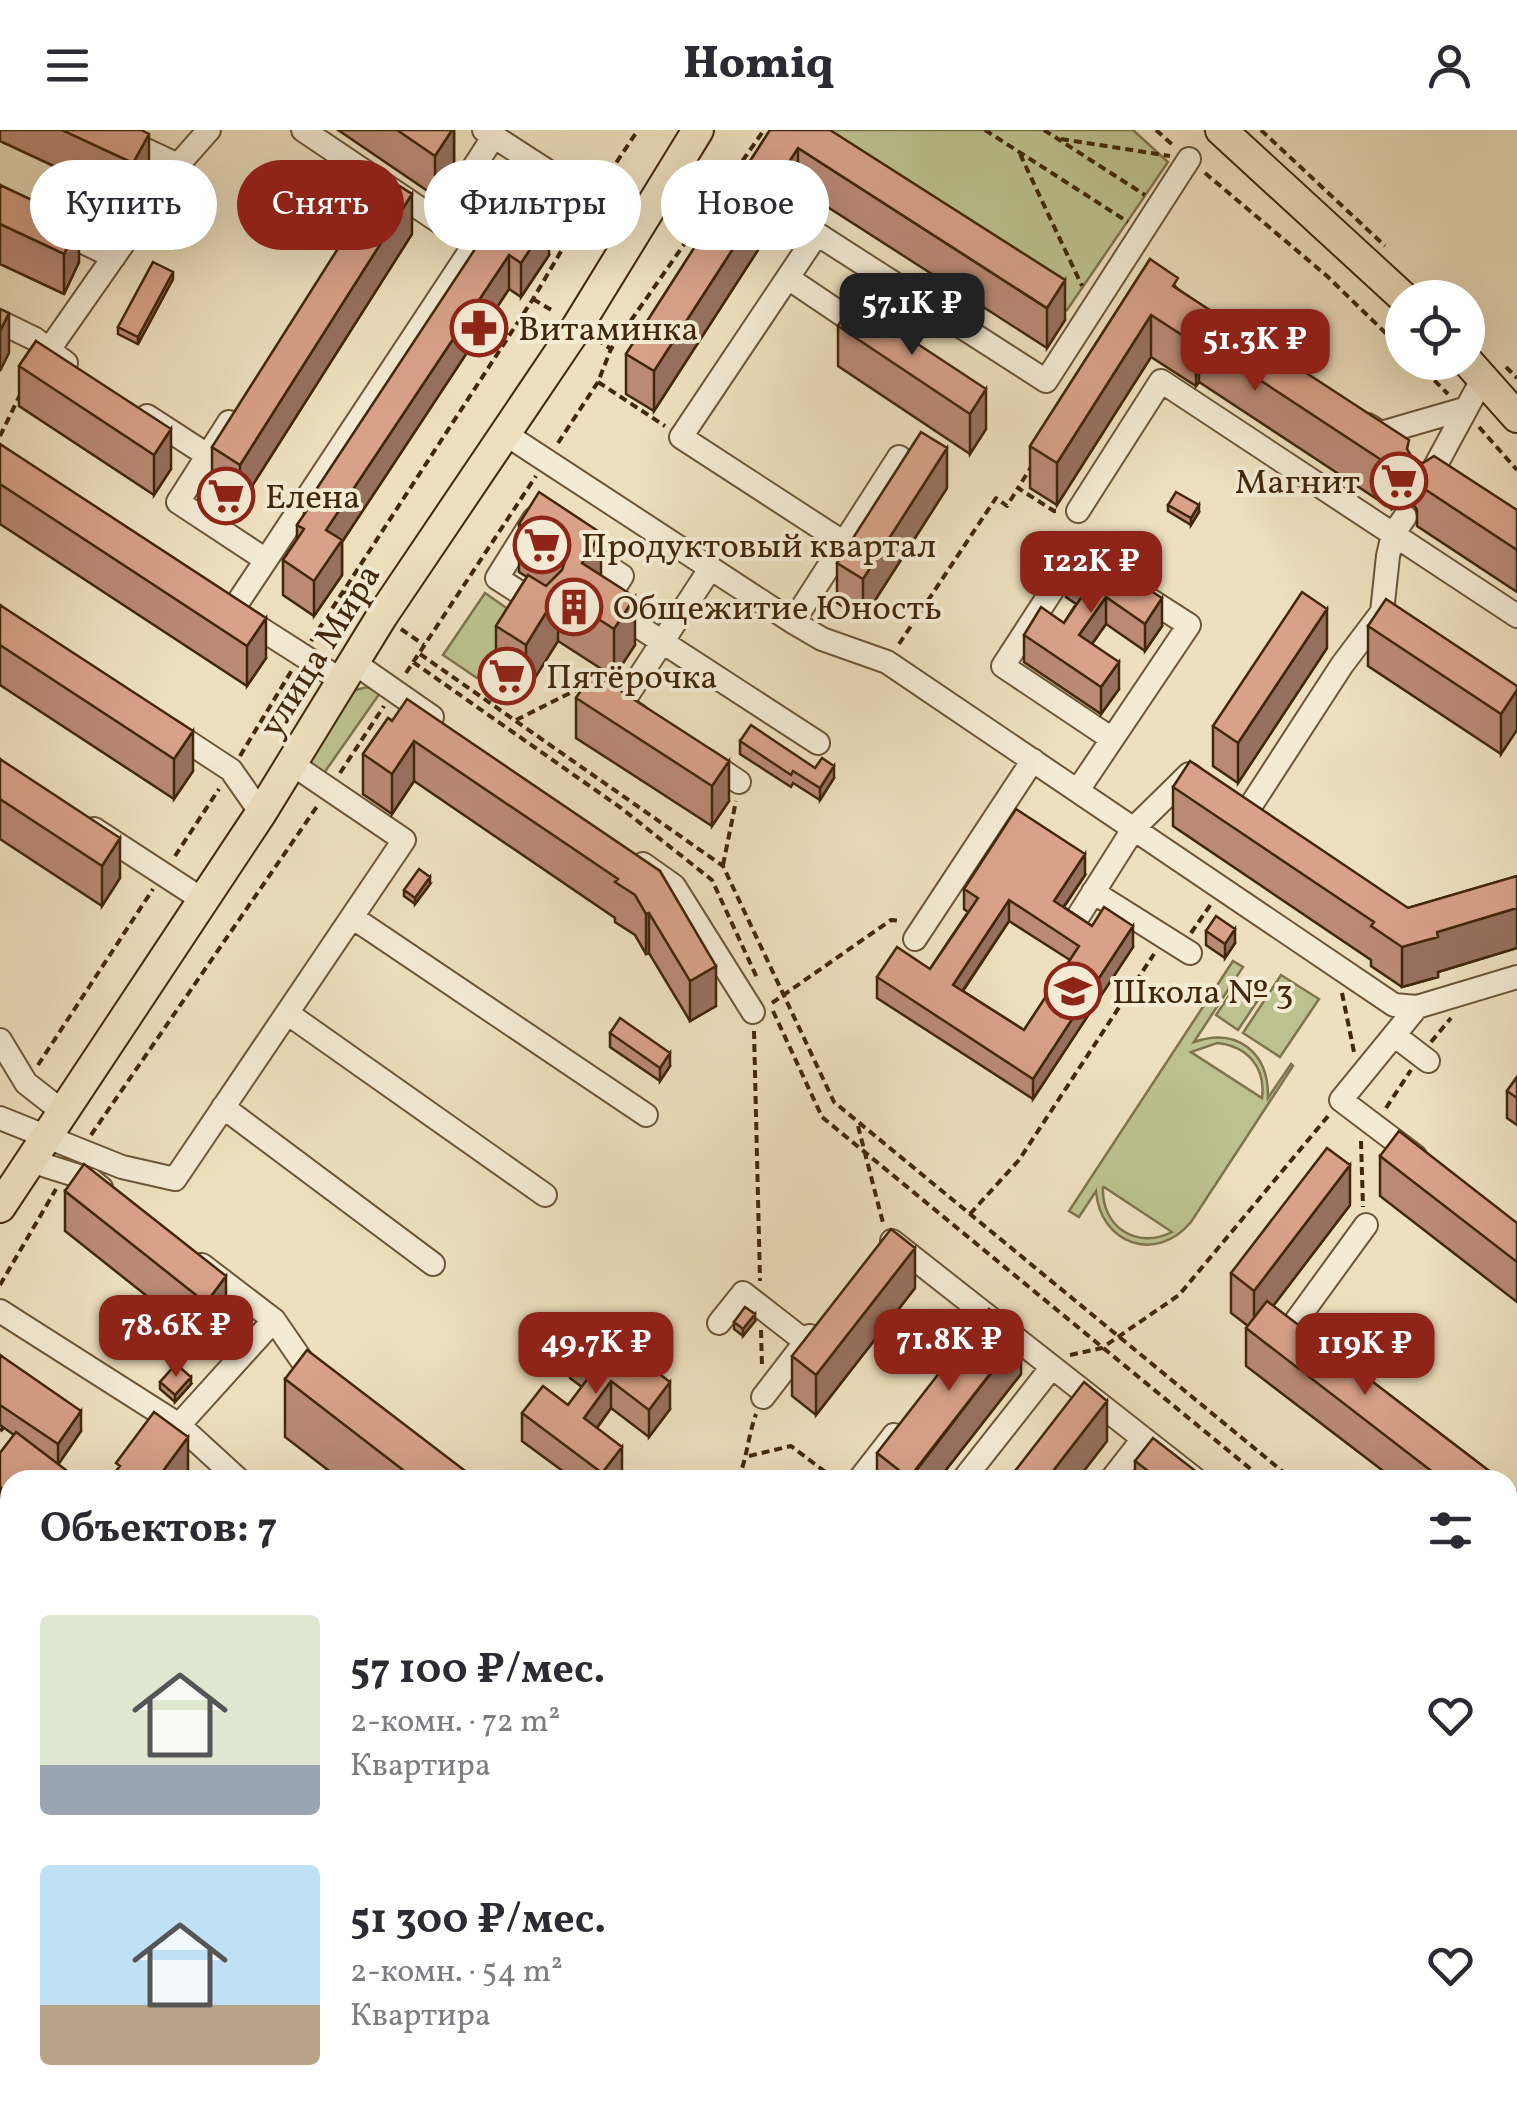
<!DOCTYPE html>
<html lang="ru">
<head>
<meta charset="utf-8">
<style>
  body { margin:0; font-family:Vollkorn,serif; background:#f2f2f3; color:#2b2b33; height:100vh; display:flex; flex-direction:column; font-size:38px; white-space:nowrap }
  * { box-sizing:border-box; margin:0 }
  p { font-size:32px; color:#7c7c81 }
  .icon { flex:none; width:55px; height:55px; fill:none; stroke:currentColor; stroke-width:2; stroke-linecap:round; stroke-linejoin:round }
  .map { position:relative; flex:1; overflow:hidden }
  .side { position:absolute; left:0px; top:1340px; width:1518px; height:642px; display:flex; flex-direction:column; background:#fff; border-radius:30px 30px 0 0; box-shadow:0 10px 40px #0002 }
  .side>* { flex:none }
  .guide { position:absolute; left:30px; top:30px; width:1000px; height:90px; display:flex; gap:20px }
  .tools { position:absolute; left:1385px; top:150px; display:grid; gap:20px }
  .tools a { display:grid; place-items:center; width:100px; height:100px; border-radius:50%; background:#fff; box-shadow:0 10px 40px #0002; font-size:50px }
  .price { position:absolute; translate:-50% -85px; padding:0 22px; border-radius:20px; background:#8f2418; color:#fff; font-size:32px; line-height:65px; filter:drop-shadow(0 2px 5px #0008) }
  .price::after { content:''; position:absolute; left:50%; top:60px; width:30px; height:22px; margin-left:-15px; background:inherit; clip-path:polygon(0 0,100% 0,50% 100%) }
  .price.selected { background:#222; color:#fff }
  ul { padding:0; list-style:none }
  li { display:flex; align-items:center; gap:30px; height:250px; padding:0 40px }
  li span { display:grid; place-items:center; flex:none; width:280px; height:200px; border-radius:10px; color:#555 }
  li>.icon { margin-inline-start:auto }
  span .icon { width:120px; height:120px; fill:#fffc; stroke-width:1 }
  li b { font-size:42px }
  h2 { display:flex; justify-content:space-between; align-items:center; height:120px; padding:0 40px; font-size:42px }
  .chip { padding:0 35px; border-radius:45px; background:#fff; box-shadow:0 10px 40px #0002; font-size:35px; line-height:90px }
  .chip.selected { background:#8f2418; color:#fff }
  header { display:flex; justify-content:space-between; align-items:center; height:130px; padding:0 40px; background:#fff; font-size:45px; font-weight:800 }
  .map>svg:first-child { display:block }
  .green { fill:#bcc18f; stroke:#7f744d; stroke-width:2.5; fill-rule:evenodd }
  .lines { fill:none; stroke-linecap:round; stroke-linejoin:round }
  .minor-casing { stroke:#6d5638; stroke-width:26 }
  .major-casing { stroke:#42280b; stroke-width:34 }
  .path { stroke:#42280b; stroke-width:4; stroke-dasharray:8 5; stroke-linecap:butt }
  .minor { stroke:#f4ebd5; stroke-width:22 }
  .major { stroke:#eee0be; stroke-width:30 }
  .wall { fill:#ba8a75; stroke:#42280b; stroke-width:2.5; fill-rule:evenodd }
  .shaded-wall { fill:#97715f; stroke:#42280b; stroke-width:2.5 }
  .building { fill:#d8a188; stroke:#42280b; stroke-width:2.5; fill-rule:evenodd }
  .labels { text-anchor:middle; stroke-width:8; stroke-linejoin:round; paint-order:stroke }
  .poi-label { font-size:35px; fill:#42280b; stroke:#f4ebd5; text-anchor:start }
  .street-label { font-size:35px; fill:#42280b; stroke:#f4ebd5 }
</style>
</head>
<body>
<header><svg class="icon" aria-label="menu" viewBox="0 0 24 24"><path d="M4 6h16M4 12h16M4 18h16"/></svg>Homiq<svg class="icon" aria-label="person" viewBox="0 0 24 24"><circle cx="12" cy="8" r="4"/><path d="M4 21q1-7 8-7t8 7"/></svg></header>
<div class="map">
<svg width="1517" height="1981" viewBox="0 0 1517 1981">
  <rect width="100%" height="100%" fill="#eee0be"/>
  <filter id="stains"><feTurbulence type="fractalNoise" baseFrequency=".002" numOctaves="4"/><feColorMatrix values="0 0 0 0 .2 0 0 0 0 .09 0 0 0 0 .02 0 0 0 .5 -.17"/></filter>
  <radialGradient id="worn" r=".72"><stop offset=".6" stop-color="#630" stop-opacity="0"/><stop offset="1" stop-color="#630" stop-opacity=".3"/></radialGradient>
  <path class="green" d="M801,0H1133L1168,32L1067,180Z
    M485,463L518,486L477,548L443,525Z
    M367,557L380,563L324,643L315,639L310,630L355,560Z
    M1233,831L1243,837L1194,912C1238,897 1269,923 1268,968L1291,934L1293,936L1191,1092C1156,1134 1100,1114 1096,1061L1079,1087L1069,1081ZM1217,913C1247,916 1266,937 1262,968L1191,922ZM1103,1057H1104L1172,1102C1137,1120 1101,1097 1103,1057Z
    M1281,845L1319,869L1280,927L1243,903Z
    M1238,852L1260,867L1238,900L1216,885Z
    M687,1973H748L759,1981H698Z"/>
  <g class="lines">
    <g class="minor-casing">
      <path id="minor" d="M103,0L178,35L209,0
        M484,0L637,99
        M0,72L114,127
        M439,91L494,6
        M788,148L868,202
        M0,192L35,209L66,233
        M48,221L178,35
        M147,286L207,325
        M229,292L178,372L266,430L232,481
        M1368,295L1381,303L1464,279
        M504,303L793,492L822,509L887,532L1394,875L1417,877L1517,847
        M1425,355L1483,248
        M1078,381L1161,251L1517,486
        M534,389L497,448L542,477
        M844,413L681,307L817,104L1046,251L1189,29
        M578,417L622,446L604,474L818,613
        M266,430L474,115L303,0
        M1101,438L1077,422L1003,536L1112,609
        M241,486L341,550
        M793,492L899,327
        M353,532L432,587
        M637,585L621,575L710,439
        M170,600L231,640L261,683
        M706,630L739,652
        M1078,660L1189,495L1136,461
        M1246,683L1342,535L1382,482L1388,426L1393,404L1405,387
        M94,699L203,770
        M643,734L674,756L753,882
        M1093,762L1190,823
        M1079,785L1134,698L1189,644L1193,647
        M352,787L646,985
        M915,809L1033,630
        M287,883L545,1065
        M1394,905L1428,931
        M0,910L26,953L63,982
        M223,977L433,1134
        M0,988L122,1037L175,1049L404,710L292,634
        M1415,1026L1341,970L1417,877
        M31,1031L91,1050L101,1058
        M892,1111L1196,1350
        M202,1135L274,1190L318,1254
        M0,1181L179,1295L239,1350
        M719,1193L743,1163L806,1212
        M1306,1210L1291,1198L1366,1095
        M763,1267L810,1206
        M179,1295L274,1190
        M859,1350L894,1305
        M963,1350L1052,1237
        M1111,1350L1143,1309
        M0,1442L10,1449
        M0,1644L10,1672
        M1508,1726L1517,1742
        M0,1839L10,1843
        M669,1972L680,1981
        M1078,1972L1089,1981
        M1185,1972L1195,1981
        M166,1981L172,1972
        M416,1981L422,1972"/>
    </g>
    <g class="major-casing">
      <path id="major" d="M1221,0L1404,168
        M1468,232L1517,287
        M0,1077L261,683L382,486L577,197L698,0
        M0,1510L10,1518
        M1508,1560L1517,1553
        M609,1972L620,1981
        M1149,1981L1155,1972"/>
    </g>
    <path class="path" d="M985,0L1128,92
      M1044,0L1145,65
      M1156,0L1175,17
      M1261,0L1385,116
      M1061,9L1170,26
      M1020,24L1082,156
      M1205,43L1327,146L1402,219
      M490,46L518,81
      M602,54L638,0
      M544,103L564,117
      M1424,155L1437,168
      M533,169L553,181
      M1468,198L1482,212
      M596,209L611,219
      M1416,232L1448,264
      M1506,237L1517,248
      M598,252L665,296
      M1479,297L1517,340
      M0,306L21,263
      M558,313L598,252L611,219L764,0
      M1033,334L1018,358L1054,381H1059
      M344,462L361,473
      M401,499L424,515
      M311,511L533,169L583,84
      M899,514L996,368L1007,376L1018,358
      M420,524L723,736L834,972L1293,1350
      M413,532L621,678L712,750L758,850
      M406,543L536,346
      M516,590L588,554
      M240,626L292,540
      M340,643L384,576
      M175,726L219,659
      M723,735L736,671
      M1191,803L1211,774
      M1342,863L1354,922
      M772,873L891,790L901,791
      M773,881L822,987L1264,1350
      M754,901L760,1151
      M1431,912L1451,888
      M38,935L153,759
      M1386,978L1411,940
      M858,996L883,1093
      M91,1005L318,675
      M1361,1011L1363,1077
      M970,1084L1019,1030L1154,824
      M0,1155L56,1059
      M761,1200L762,1236
      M1070,1225L1102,1218L1179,1165L1329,985
      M0,1301L3,1298
      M749,1326L791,1316L836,1350
      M738,1350C747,1328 748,1306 756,1284
      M0,1415L10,1423
      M0,1556L10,1564
      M1508,1590L1517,1583
      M541,1972L552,1981
      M762,1972L773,1981
      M1115,1981L1121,1972"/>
    <use href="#minor" class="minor"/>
    <use href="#major" class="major"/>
  </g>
  <path class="wall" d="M0,0H141L149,44L133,73L0,11Z
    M338,0H454V36L435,66Z
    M770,0L1065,190L1047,218L798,58L654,281L626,264V224Z
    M0,55L79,132L64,164L0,134Z
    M412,104L240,375L212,357V317Z
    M490,116L549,125L521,167L509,159L342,412V445L314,486L283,465V430L297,409V395L304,385V378Z
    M1150,129L1178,159L1409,323L1414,331L1517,380V462L1417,396V380L1413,374L1400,373L1392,379L1199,252L1196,256L1151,227L1057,375L1030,358V316Z
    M173,149L138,214L118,204V197Z
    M854,172L986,299L970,324L838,236V196Z
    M36,211L171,339L154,365L19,276V236Z
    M0,314L266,528L247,556L0,394Z
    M947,358L863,489L837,473V433Z
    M1168,375L1199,382L1191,395L1168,381Z
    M519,394L601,446L635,515L614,547L558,511L526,562L496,543V496L527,447L519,442Z
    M1066,440L1162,496L1145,521L1106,494L1092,514L1119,559L1101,584L1024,532V505L1064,493L1076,474L1066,467Z
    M0,475L193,641L174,669L0,555Z
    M1368,496L1517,556L1501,624L1368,536Z
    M1327,518L1238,653L1213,636V596Z
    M593,543L729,671L712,696L576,608V568Z
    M388,588L660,741L716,876L690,891L649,823L646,824L635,805L615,792V788L414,651L392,684L363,664V624Z
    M740,611L815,638L834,648L820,670L793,653L791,657L740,624Z
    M0,629L120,748L102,776L0,709Z
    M1173,657L1408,778L1517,746V818L1438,842V847L1402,857L1371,836V830L1173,696Z
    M1085,745L1064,777L1092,796L1133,817L1033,969L877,868V847L930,839L968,782L964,779V759ZM1009,791L1070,830L1024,900L963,861Z
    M430,754L415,774L404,766V760Z
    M1206,801L1235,813L1225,828L1206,815Z
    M610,903L670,936L660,951L610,917Z
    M1517,947V995L1507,988V961Z
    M1380,1026L1517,1093V1172L1380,1066Z
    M65,1061L226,1186L206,1213L65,1101Z
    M1350,1075L1273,1176L1501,1350H1395L1246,1236V1198L1248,1196L1231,1183V1143Z
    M915,1158L816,1285L792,1266V1226Z
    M755,1191L743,1206L734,1199V1192Z
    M570,1220L670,1279L649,1307L611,1278L597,1298L622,1344L617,1350H575L522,1311V1283L568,1275L582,1257L570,1248Z
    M0,1225L81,1301L58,1334L10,1350V1401L0,1393V1323L14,1305L0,1295Z
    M1021,1244L938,1350H877V1323Z
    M285,1249L477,1350H341L285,1307Z
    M160,1252L191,1254L175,1272L160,1259Z
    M1135,1331L1207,1350H1135Z
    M1508,1355L1517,1362V1461L1508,1454Z
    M1517,1677V1716L1508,1711V1682Z
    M1508,1865L1517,1872V1949L1508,1941Z
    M343,1972H376V1974L370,1981H346L343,1978Z
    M1234,1972H1276L1269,1981H1242L1234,1975Z"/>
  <path class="shaded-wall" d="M452,0H454V36L435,66V26Z
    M149,4V44L133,73V33Z
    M798,18V58L654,281V241Z
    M412,64V104L240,375V335Z
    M549,91V125L521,167V133Z
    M79,92V132L64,164V124Z
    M509,125V159L342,412V445L314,486V451L326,400Z
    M173,142V149L138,214V207Z
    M1065,150V190L1047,218V178Z
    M9,183V223L0,241V201Z
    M1151,185V227L1057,375V333Z
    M1199,210V252L1196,256V214Z
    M986,259V299L970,324V284Z
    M171,299V339L154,365V325Z
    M947,318V358L863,489V449Z
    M1400,331V373L1392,379V337Z
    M1199,375V382L1191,395V388Z
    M601,403V450L582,481V433Z
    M558,463V511L526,562V515Z
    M635,467V515L614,547V499Z
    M1106,467V494L1079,532V505Z
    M1162,468V496L1145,521V494Z
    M1327,479V518L1238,653V613Z
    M266,488V528L247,556V516Z
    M1119,532V559L1101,584V557Z
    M1517,560V600L1501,624V584Z
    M193,601V641L174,669V629Z
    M414,611V651L392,684V644Z
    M729,631V671L712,696V656Z
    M834,636V648L820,670V658Z
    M120,708V748L102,776V736Z
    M1085,724V745L1054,791V771Z
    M430,747V754L415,774V768Z
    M1009,770V791L953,875V855Z
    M1517,778V818L1438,842V847L1402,857V817L1437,802Z
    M649,783V823L646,824V784Z
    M1133,796V817L1033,969V949Z
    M1235,799V813L1225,828V814Z
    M716,836V876L690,891V851Z
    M670,923V936L660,951V938Z
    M1350,1035V1075L1254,1201V1161Z
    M915,1118V1158L816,1285V1245Z
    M226,1146V1186L206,1213V1173Z
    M755,1184V1191L743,1206V1199Z
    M1021,1204V1244L938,1350H909Z
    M191,1247V1254L175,1272V1265Z
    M611,1251V1278L584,1315V1288Z
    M670,1252V1279L649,1307V1280Z
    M1107,1271V1311L1077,1350H1046Z
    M81,1281V1301L58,1335V1314Z
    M188,1307V1344L184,1350H162L163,1341Z
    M622,1317V1344L617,1350H602V1343Z
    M9,1874V1881L0,1902V1895Z
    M223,1972H227V1981H216Z
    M365,1972H376V1974L370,1981H360V1979Z
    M479,1972H484L478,1981H472Z
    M994,1972H1011V1981H988Z
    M1260,1972H1276L1269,1981H1260Z"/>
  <path class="building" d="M62,0H141L149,4L133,33Z
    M397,0H452L435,26Z
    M770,0H830L1065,150L1047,178L798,18L654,241L626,224Z
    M384,46L412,64L240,335L212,317Z
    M0,55L79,92L64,124L0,94Z
    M519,71L549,91L521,133L509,125L326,400L342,410L314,451L283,430L304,399L297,395L307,380L304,378L481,110L490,116Z
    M1150,129L1178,148L1173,156L1409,310L1407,319L1414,331L1423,333L1434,326L1517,380V420L1417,354L1419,340L1413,332L1400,331L1392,337L1199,210L1196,214L1151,185L1057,333L1030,316Z
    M153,132L173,142L138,207L118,197Z
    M854,172L986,259L970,284L838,196Z
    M0,179L9,183L0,201Z
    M36,211L171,299L154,325L19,236Z
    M921,302L947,318L863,449L837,433Z
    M0,314L266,488L247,516L0,354Z
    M539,362L601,403L582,433L635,467L614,499L558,463L526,515L496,496L528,445L546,456L562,440L567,425L519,394Z
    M1176,362L1199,375L1191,388L1168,375Z
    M1081,416L1162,468L1145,494L1106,467L1079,505L1119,532L1101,557L1024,505L1041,477L1064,493L1089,456L1066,440Z
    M1302,462L1327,479L1238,613L1213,596Z
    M1386,469L1517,556V560L1501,584L1368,496Z
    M0,475L193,601L174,629L0,515Z
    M593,543L729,631L712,656L576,568Z
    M407,569L660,741L716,836L690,851L649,783L646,784L635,765L615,752L618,749L414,611L392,644L363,624L388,588L392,591Z
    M751,595L815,638L822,628L834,636L820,658L793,641L791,645L740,611Z
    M0,629L120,708L102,736L0,669Z
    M1190,631L1408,778L1517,746V778L1437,802L1438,807L1402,817L1371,796L1374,792L1173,657Z
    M1016,679L1085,724L1054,771L1092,796L1104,777L1133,796L1033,949L877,847L897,817L930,839L978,768L964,759ZM1009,770L1079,816L1024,900L953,855Z
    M419,739L430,747L415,768L404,760Z
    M1216,786L1235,799L1225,814L1206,801Z
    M620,888L670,923L660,938L610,903Z
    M1517,947V968L1507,961Z
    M1399,1001L1517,1093V1132L1380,1026Z
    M1327,1018L1350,1035L1254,1161L1231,1143Z
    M84,1034L226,1146L206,1173L65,1061Z
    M891,1099L915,1118L816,1245L792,1226Z
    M1267,1171L1501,1350H1443L1246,1198Z
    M745,1177L755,1184L743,1199L734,1192Z
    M989,1179L1021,1204L909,1348L877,1323Z
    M591,1192L670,1252L649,1280L611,1251L584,1288L622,1317L602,1343L522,1283L543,1256L568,1275L595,1239L570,1220Z
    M307,1220L477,1350H416L285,1249Z
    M0,1225L81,1281L58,1314L0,1275Z
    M176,1234L191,1247L175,1265L160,1252Z
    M1084,1252L1107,1271L1046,1350H1008Z
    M154,1282L188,1307L163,1341L166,1344L162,1350H109L120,1336L116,1333Z
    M16,1302L79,1350H10V1365L0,1357V1323Z
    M1153,1308L1207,1350H1160L1135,1331Z
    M1508,1355L1517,1362V1424L1508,1417Z
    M1517,1677V1690L1508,1685V1682Z
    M1508,1865L1517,1872V1909L1508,1901Z
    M0,1871L9,1874L0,1895Z
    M195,1972H223L216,1981H188Z
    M353,1972H365L360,1979Z
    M447,1972H479L472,1981H455L446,1974Z
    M860,1972H901L903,1974L898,1981H853Z
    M948,1972H994L988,1981H941Z"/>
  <defs>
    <g id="pharmacy-ring" transform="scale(2.875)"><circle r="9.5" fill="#f4ebd5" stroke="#8f2418" stroke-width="1.5"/><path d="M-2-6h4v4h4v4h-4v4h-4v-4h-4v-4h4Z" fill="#8f2418"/></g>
    <g id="supermarket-ring" transform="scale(2.875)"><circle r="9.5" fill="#f4ebd5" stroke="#8f2418" stroke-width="1.5"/><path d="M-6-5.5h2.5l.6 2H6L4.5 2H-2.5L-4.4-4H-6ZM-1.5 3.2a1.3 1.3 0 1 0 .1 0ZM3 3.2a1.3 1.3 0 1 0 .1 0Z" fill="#8f2418"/></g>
    <g id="building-ring" transform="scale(2.875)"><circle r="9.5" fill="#f4ebd5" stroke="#8f2418" stroke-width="1.5"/><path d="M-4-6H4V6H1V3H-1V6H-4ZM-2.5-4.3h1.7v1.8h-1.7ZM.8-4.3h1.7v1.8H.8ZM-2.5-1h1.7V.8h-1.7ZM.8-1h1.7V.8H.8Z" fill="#8f2418"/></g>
    <g id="school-ring" transform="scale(2.875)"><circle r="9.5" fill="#f4ebd5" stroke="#8f2418" stroke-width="1.5"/><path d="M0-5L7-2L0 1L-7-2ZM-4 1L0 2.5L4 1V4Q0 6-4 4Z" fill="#8f2418"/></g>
  </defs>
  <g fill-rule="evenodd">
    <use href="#pharmacy-ring" x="479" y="198"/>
    <use href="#supermarket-ring" x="1399" y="351"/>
    <use href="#supermarket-ring" x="226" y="366"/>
    <use href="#supermarket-ring" x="542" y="415"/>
    <use href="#building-ring" x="574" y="477"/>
    <use href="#supermarket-ring" x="507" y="546"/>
    <use href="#school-ring" x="1073" y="861"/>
  </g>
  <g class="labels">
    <g class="poi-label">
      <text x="518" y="210">Витаминка</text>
      <text x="1360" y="363" text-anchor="end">Магнит</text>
      <text x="265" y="378">Елена</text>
      <text x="581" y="427">Продуктовый квартал</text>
      <text x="613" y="489">Общежитие Юность</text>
      <text x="546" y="558">Пятёрочка</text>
      <text x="1112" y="873">Школа № 3</text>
    </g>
    <g class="street-label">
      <text transform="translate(319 520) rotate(-58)" y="12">улица Мира</text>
    </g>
  </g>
  <rect width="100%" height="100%" filter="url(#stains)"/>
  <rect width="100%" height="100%" fill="url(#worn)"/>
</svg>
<div class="tools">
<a><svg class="icon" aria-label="locate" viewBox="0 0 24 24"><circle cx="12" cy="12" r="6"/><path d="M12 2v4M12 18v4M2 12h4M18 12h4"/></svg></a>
</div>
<b class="price selected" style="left:912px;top:228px">57.1K ₽</b>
<b class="price" style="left:1255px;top:264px">51.3K ₽</b>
<b class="price" style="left:1091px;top:486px">122K ₽</b>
<b class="price" style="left:176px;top:1250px">78.6K ₽</b>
<b class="price" style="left:949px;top:1264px">71.8K ₽</b>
<b class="price" style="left:596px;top:1267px">49.7K ₽</b>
<b class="price" style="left:1365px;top:1268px">119K ₽</b>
<div class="guide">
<a class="chip">Купить</a>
<a class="chip selected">Снять</a>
<a class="chip">Фильтры</a>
<a class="chip">Новое</a>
</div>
<section class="side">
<h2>Объектов: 7<svg class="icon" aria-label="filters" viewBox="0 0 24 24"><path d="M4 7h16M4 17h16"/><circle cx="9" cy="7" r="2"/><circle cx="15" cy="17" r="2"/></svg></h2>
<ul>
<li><span style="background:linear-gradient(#dfe7d0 75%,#9aa5b1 0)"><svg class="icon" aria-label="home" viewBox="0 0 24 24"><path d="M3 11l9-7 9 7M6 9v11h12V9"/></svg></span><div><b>57 100 ₽/мес.</b><p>2-комн. · 72 m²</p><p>Квартира</p></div><svg class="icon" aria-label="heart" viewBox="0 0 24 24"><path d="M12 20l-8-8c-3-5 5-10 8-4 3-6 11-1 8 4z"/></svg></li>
<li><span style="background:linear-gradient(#bfe0f5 70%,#b9a48a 0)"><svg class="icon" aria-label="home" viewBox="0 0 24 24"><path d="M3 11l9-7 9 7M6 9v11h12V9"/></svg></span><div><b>51 300 ₽/мес.</b><p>2-комн. · 54 m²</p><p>Квартира</p></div><svg class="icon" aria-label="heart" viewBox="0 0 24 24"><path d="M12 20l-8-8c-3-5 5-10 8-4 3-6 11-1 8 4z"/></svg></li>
</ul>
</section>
</div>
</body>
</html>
